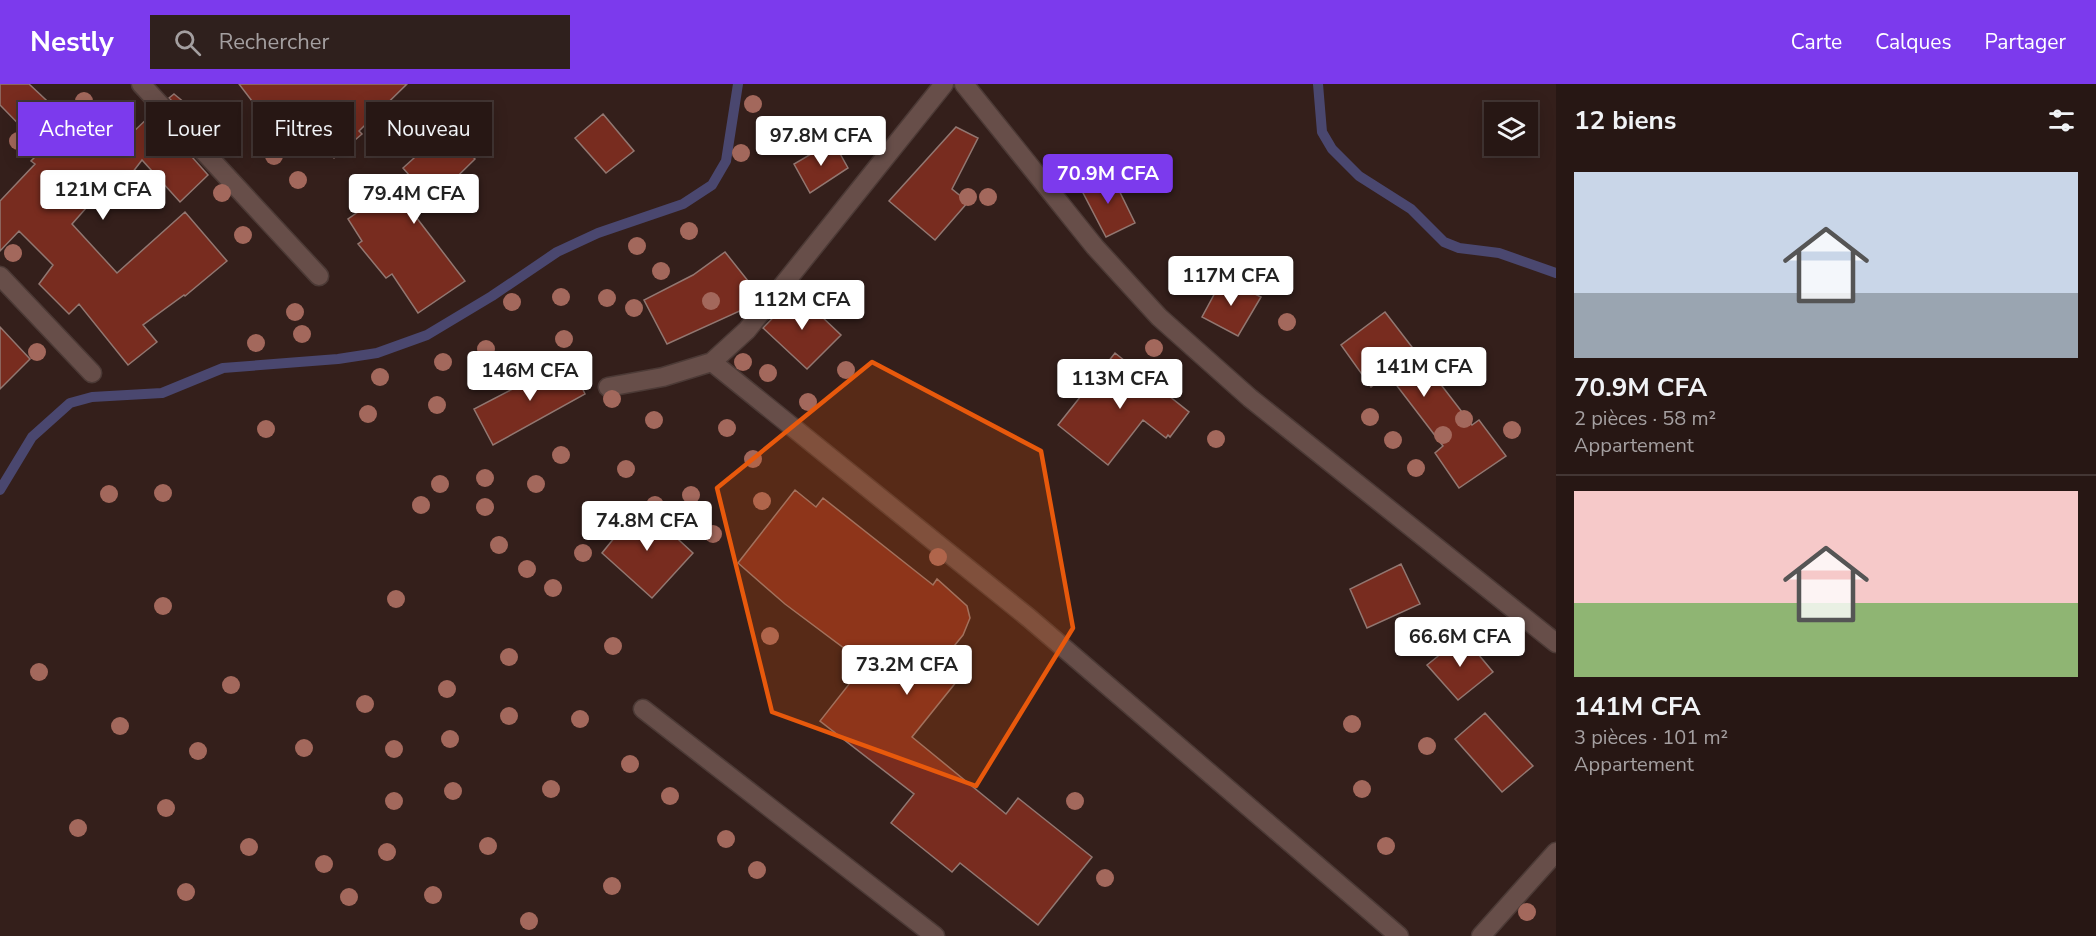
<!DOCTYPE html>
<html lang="fr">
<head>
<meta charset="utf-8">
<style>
  body { margin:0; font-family:"Nunito Sans",sans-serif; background:#2f201d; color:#f1f3f6; height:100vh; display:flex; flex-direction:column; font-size:22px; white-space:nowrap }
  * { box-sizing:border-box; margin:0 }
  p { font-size:20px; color:#a49fa0 }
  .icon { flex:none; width:33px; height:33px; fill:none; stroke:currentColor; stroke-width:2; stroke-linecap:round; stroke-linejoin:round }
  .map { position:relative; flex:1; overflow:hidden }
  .panel { display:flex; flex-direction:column; background:#271714; width:540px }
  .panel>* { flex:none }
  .banner { position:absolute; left:18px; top:18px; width:570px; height:54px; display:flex; gap:12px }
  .controls { position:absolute; left:1484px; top:18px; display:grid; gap:12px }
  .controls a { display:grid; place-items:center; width:54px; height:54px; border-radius:0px; background:#271714; box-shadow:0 3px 15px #0003,0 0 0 2px #433634; font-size:30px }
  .price { position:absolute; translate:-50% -51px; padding:0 14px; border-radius:6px; background:#fff; color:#222; font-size:20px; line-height:39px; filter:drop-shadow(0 2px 3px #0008) }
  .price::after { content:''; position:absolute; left:50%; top:36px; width:18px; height:14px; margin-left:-9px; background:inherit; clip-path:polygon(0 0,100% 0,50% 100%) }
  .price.active { background:#7c3aed; color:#fff }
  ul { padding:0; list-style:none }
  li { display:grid; align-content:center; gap:12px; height:318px; padding:0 18px }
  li+li { border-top:2px solid #433634 }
  li span { display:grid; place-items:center; height:186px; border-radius:0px; color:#555 }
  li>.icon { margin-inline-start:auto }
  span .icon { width:108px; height:108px; fill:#fffc; stroke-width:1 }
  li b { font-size:26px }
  h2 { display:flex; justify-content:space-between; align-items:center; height:72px; padding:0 18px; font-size:26px }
  .chip { padding:0 21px; border-radius:0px; background:#271714; box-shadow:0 3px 15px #0003,0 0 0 2px #433634; font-size:21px; line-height:54px }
  .chip.active { background:#7c3aed; color:#fff }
  header { display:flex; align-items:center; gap:36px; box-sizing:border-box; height:84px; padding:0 30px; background:#7c3aed; color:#fff }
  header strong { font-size:28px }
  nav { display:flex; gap:33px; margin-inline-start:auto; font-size:21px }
  .search { width:420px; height:54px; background:#2f201d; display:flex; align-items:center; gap:15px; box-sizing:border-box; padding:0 21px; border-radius:0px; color:#a49fa0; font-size:22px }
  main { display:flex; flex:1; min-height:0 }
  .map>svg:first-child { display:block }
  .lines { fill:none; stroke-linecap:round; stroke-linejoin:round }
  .stream { stroke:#4a476f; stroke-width:10 }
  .building { fill:#782c1f; stroke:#927771; stroke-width:1.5 }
  .minor-casing { stroke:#4c3a36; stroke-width:21 }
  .minor { stroke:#674e49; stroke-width:18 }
  .tree { fill:#a3685c }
  .marked { fill:#e8590c; fill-opacity:0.2; stroke:#e8590c; stroke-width:4.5; stroke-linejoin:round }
</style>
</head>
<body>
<header>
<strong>Nestly</strong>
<div class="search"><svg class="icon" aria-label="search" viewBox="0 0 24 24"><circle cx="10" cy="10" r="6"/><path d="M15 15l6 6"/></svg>Rechercher</div>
<nav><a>Carte</a><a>Calques</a><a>Partager</a></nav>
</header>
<main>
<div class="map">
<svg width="1556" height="852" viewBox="0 0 1556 852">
  <rect width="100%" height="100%" fill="#341f1b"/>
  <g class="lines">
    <path class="stream" d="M1318,0L1322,48L1332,65L1359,92L1411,125L1444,158L1459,164L1499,169L1556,189
      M0,406L32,353L70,319L92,313L162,309L223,284L338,275L377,269L427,251L492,212L557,168L598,149L683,120L712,101L726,77L738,0"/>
  </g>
  <path class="building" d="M0,0H29L107,73L153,29L208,91L180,118L142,76L113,114L102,106L72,140L117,189L185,128L227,177L185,212L184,211L143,241L157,258L128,281L79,220L69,230L39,200L53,181L19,147L0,167V117L35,80L31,77L43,65L0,21Z
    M239,0H407L359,47L362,50L334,74L311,46L288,64Z
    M174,10L185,19L180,25L169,14Z
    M603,30L634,67L606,89L575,54Z
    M956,43L978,54L952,105L968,118L935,156L889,117Z
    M446,45L475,75L416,133L465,197L418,229L392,190L386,194L358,160L362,157L348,135L410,92L403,84Z
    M833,57L848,84L810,109L794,80Z
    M1110,88L1135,139L1106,153L1080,103Z
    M725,168L760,212L753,221L667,260L644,216L693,191Z
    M1223,194L1261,213L1238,252L1202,233Z
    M797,209L841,251L807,285L763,244Z
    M1385,228L1472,341L1479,336L1506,372L1459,404L1435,369L1443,362L1388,290L1371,303L1341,261Z
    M0,243L30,275L0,305Z
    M1115,269L1189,328L1170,353L1168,351L1166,354L1143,336L1108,381L1058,341Z
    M569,276L585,310L493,361L474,325Z
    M795,406L816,423L823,414L933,501L937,495L967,522L970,534L963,551L946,572L965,587L912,653L1006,730L1018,714L1092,773L1038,841L960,779L952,788L891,739L914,710L820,637L865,580L785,520L738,479Z
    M641,421L693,469L652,514L602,469Z
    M1401,480L1420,520L1367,544L1350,505Z
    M1463,552L1493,588L1458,616L1427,581Z
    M1485,629L1533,682L1502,708L1455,655Z"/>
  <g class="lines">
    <g class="minor-casing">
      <path id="minor" d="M141,0L319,192
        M964,0L1095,163L1159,233L1250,314L1556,559
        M0,192L92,289
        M712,278L1029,534L1399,852
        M608,303L663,293L712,278L747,246L944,0
        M643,625L935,852
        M1481,852L1556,768"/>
    </g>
    <use href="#minor" class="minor"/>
  </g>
  <g class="tree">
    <circle cx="84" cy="17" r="9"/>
    <circle cx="753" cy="20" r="9"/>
    <circle cx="229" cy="45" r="9"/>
    <circle cx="18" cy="57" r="9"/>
    <circle cx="741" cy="69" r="9"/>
    <circle cx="274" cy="72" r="9"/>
    <circle cx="298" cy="96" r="9"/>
    <circle cx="222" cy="109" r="9"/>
    <circle cx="968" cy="113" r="9"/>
    <circle cx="988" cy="113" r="9"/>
    <circle cx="689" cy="147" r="9"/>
    <circle cx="243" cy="151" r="9"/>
    <circle cx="637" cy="162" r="9"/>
    <circle cx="13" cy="169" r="9"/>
    <circle cx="661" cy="187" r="9"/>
    <circle cx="797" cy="207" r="9"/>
    <circle cx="561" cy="213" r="9"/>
    <circle cx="607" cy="214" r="9"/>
    <circle cx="711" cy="217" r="9"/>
    <circle cx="512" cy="218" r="9"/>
    <circle cx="634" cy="224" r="9"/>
    <circle cx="295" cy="228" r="9"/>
    <circle cx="1287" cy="238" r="9"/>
    <circle cx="302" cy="250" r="9"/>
    <circle cx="564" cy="255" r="9"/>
    <circle cx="256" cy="259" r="9"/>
    <circle cx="1154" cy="264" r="9"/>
    <circle cx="486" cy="265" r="9"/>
    <circle cx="37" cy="268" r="9"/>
    <circle cx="443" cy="278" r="9"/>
    <circle cx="743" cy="278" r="9"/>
    <circle cx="846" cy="286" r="9"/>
    <circle cx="768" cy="289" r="9"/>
    <circle cx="494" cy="290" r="9"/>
    <circle cx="380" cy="293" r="9"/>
    <circle cx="612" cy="315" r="9"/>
    <circle cx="808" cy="318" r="9"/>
    <circle cx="437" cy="321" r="9"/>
    <circle cx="368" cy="330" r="9"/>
    <circle cx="1370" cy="333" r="9"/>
    <circle cx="1464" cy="335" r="9"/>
    <circle cx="654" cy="336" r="9"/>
    <circle cx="727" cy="344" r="9"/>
    <circle cx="266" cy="345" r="9"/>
    <circle cx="1512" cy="346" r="9"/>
    <circle cx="1443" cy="351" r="9"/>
    <circle cx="1216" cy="355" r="9"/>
    <circle cx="1393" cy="356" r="9"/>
    <circle cx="561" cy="371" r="9"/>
    <circle cx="753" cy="375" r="9"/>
    <circle cx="1416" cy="384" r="9"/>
    <circle cx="626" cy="385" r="9"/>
    <circle cx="485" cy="394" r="9"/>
    <circle cx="440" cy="400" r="9"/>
    <circle cx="536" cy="400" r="9"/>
    <circle cx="163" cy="409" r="9"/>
    <circle cx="109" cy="410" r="9"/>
    <circle cx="691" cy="411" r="9"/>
    <circle cx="762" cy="417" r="9"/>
    <circle cx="421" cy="421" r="9"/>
    <circle cx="655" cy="421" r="9"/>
    <circle cx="485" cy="423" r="9"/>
    <circle cx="713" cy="450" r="9"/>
    <circle cx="499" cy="461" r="9"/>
    <circle cx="583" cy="469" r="9"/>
    <circle cx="938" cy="473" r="9"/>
    <circle cx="527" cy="485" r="9"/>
    <circle cx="553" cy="504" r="9"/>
    <circle cx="396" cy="515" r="9"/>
    <circle cx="163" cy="522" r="9"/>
    <circle cx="770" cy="552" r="9"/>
    <circle cx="613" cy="562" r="9"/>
    <circle cx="509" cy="573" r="9"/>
    <circle cx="39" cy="588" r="9"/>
    <circle cx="231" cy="601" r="9"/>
    <circle cx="447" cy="605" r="9"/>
    <circle cx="365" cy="620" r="9"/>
    <circle cx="509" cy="632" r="9"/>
    <circle cx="580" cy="635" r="9"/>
    <circle cx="1352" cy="640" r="9"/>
    <circle cx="120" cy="642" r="9"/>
    <circle cx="450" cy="655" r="9"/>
    <circle cx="1427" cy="662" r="9"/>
    <circle cx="304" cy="664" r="9"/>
    <circle cx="394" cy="665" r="9"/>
    <circle cx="198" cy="667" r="9"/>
    <circle cx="630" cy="680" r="9"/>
    <circle cx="551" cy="705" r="9"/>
    <circle cx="1362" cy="705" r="9"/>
    <circle cx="453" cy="707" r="9"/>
    <circle cx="670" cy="712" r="9"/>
    <circle cx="394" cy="717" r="9"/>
    <circle cx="1075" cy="717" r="9"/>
    <circle cx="166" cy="724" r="9"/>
    <circle cx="78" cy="744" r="9"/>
    <circle cx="726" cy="755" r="9"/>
    <circle cx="488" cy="762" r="9"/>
    <circle cx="1386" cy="762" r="9"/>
    <circle cx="249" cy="763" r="9"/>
    <circle cx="387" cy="768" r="9"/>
    <circle cx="324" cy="780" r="9"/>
    <circle cx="757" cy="786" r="9"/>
    <circle cx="1105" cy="794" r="9"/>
    <circle cx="612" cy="802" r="9"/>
    <circle cx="186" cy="808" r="9"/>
    <circle cx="433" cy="811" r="9"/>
    <circle cx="349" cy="813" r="9"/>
    <circle cx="1527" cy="828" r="9"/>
    <circle cx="529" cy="837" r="9"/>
  </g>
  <path class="marked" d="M872,278L1041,367L1073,544L976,702L772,628L717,404Z"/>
</svg>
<div class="controls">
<a><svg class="icon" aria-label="layers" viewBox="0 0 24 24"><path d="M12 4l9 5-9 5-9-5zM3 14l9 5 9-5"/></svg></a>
</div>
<b class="price" style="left:821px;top:83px">97.8M CFA</b>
<b class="price active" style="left:1108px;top:121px">70.9M CFA</b>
<b class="price" style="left:103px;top:137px">121M CFA</b>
<b class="price" style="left:414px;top:141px">79.4M CFA</b>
<b class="price" style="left:1231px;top:223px">117M CFA</b>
<b class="price" style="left:802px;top:247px">112M CFA</b>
<b class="price" style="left:1424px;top:314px">141M CFA</b>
<b class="price" style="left:530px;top:318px">146M CFA</b>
<b class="price" style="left:1120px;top:326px">113M CFA</b>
<b class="price" style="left:647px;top:468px">74.8M CFA</b>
<b class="price" style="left:1460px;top:584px">66.6M CFA</b>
<b class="price" style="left:907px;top:612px">73.2M CFA</b>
<div class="banner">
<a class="chip active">Acheter</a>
<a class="chip">Louer</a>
<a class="chip">Filtres</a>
<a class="chip">Nouveau</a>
</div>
</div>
<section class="panel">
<h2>12 biens<svg class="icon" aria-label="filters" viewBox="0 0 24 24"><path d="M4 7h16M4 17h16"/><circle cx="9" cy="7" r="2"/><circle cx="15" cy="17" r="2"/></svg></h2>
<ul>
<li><span style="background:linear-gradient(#c9d6e8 65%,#9aa5b1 0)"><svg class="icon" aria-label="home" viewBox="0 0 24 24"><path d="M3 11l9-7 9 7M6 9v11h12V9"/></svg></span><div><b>70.9M CFA</b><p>2 pièces · 58 m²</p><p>Appartement</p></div></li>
<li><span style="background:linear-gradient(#f6c9c9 60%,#8fb573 0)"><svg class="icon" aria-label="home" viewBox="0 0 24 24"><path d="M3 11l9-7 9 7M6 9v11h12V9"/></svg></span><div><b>141M CFA</b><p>3 pièces · 101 m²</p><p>Appartement</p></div></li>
</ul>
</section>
</main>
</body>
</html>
